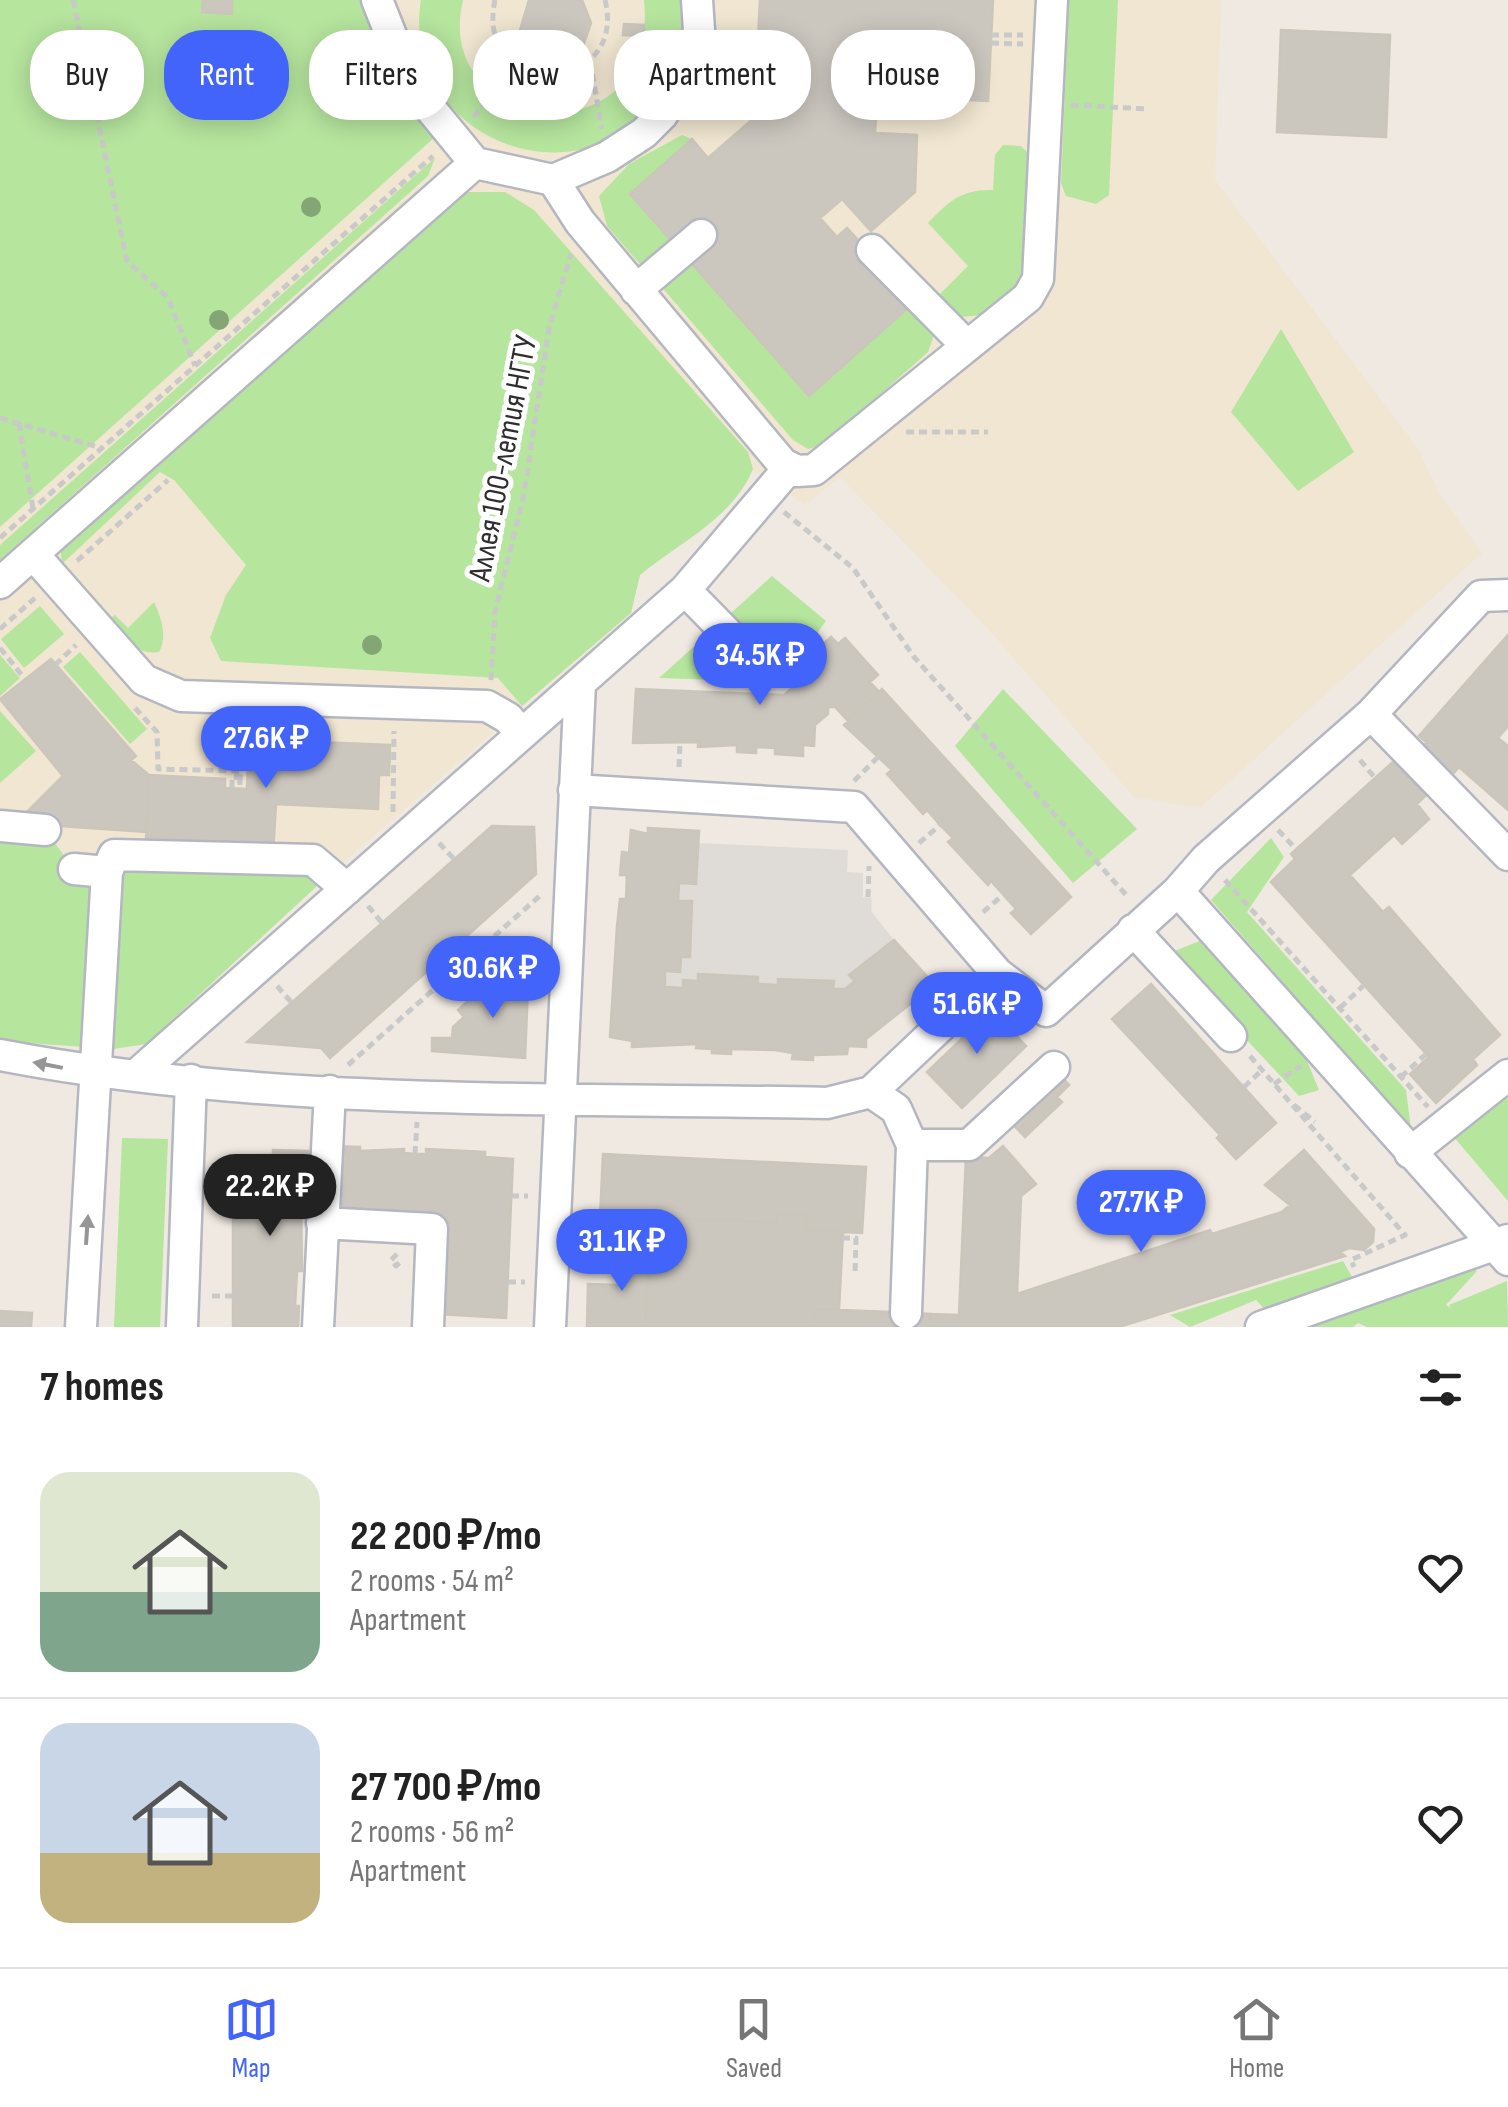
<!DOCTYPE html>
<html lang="en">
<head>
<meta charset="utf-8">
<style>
  body { margin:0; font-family:"Sofia Sans Condensed",sans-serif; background:#f2f2f2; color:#222; height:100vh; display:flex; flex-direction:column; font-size:38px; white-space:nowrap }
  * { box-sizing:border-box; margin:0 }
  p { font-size:32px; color:#767676 }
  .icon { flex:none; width:55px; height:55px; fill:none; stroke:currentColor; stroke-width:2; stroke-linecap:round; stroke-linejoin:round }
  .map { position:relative; height:1327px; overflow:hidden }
  .details { display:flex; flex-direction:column; background:#fff; flex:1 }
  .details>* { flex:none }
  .guide { position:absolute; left:30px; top:30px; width:1000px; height:90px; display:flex; gap:20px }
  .price { position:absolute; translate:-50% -85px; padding:0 22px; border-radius:35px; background:#4264fb; color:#fff; font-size:32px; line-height:65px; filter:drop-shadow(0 2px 5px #0008) }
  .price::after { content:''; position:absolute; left:50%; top:60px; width:30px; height:22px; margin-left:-15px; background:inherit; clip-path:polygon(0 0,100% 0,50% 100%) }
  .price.active { background:#222; color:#fff }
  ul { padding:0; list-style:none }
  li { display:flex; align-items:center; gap:30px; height:250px; padding:0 40px }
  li+li { border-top:2px solid #e0e0e0 }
  li span { display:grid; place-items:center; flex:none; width:280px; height:200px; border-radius:30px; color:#555 }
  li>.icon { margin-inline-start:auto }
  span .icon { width:120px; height:120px; fill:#fffc; stroke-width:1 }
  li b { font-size:42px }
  h2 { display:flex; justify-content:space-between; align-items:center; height:120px; padding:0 40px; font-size:42px }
  .tag { padding:0 35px; border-radius:40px; background:#fff; box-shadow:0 5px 25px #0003; font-size:35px; line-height:90px }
  .tag.active { background:#4264fb; color:#fff }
  .dock { display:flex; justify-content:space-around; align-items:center; height:140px; border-top:2px solid #e0e0e0; background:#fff; font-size:28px; color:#767676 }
  .dock a { display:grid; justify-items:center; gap:5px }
  .dock .active { color:#4264fb }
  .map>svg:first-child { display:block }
  .education { fill:#f0e6d1 }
  .green { fill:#b6e59e }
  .plaza { fill:#dfdcd8 }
  .building { fill:#cbc7bf; stroke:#cbc5ba; stroke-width:2.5 }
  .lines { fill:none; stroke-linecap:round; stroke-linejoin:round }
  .minor-casing { stroke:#b4b7c1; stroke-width:35 }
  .path { stroke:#c9c9c9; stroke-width:5; stroke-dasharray:8 5; stroke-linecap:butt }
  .minor { stroke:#fff; stroke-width:30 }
  .tree { fill:#84a574 }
  .oneway { fill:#969696 }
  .labels { text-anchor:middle; stroke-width:10; stroke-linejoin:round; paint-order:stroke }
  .street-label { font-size:32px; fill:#2e2e2e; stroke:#fff }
</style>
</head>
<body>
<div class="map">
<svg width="1508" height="1327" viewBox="0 0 1508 1327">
  <rect width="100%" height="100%" fill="#efe9e1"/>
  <path class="education" d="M0,0H1221L1215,180L1419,450L1439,493L1482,553L1200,808L1134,797L989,630L840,477L805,505L753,470L727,507L640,575L631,613L330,874L146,1044L113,1049L0,1041Z"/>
  <path class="green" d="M0,0H367L394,86L435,137L0,527Z
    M421,0H463C430,136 661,163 644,0H686C688,45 682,63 656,99C575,210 399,134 421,0Z
    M1069,0H1118L1109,195L1096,204L1066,196L1061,183Z
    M682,135L692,139L676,246L645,270L607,226L599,196L629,164Z
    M1003,145L1021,146L1032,157C1030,202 1044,289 993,312C982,316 965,316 953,318L935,299L968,266L928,223C949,201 962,189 993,190L995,155Z
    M435,158L428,176L0,560V545Z
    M466,192H505L534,210L748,452L753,469C733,518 679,543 640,575L631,613L522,706L498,678L221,661L210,638L226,595L246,565L174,480L160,472L62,564L60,545L431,213Z
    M688,259L909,307L934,335L928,352L823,445L808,449L793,440L659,284Z
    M1281,329L1354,452L1298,491L1231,412Z
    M772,576L826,621L780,682L659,678Z
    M154,602C161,618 168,636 159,652C135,656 125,635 110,619L115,615L128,628Z
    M40,606L64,634L24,668L1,639Z
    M80,652L147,729L130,744L63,667Z
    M0,655L20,678L0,696Z
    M1003,689L1137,829L1073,883L955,746Z
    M0,711L36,751L0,783Z
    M0,826L45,830L74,869L114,855L330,874L146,1044L113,1049L0,1041Z
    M1271,838L1284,857L1247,912L1406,1090L1411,1129L1211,900Z
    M1202,940L1305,1056L1319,1090L1299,1096L1167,954Z
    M1508,1098V1201L1453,1136L1486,1105Z
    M122,1138L168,1139L160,1327H114Z
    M1453,1253L1477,1271L1446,1305L1451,1308L1449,1305L1507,1281L1508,1327H1367L1358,1323L1353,1327H1281L1256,1300L1190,1327L1170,1315L1343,1261L1368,1305Z"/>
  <path class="plaza" d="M699,843L848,850L847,872L863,873V897L872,898L871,911L894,940L850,974L855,981L845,989H833V981L779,979L778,985L758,984V977L698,975V981L683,980V988L665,987V971L680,972L681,957L690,956L692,902L678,901L679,883H696Z"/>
  <path class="building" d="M203,0H232V14L202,12Z
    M529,0H582L591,23L583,46L562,59H551L531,49L520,30Z
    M760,0H993L988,101L877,96L875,133L917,135L915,192L871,231L842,199L820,218L837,237L847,228L867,250L857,259L909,307L809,396L630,194L692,139L708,158L754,118Z
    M624,24L644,25V36L623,35Z
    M1281,30L1390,35L1386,137L1277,132Z
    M1508,635V726L1498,738L1508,746V810L1459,767L1447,781L1416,753L1426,742L1419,736Z
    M831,637L838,644L845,638L878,675L870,682L879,692L848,721L835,707H828V714L815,725L814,746L803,745V756L775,754V748L756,747V753L737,752V745L698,747V742L633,743L636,689L784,695L810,672L802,663Z
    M51,659L136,756L131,760L149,775L146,832L16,823L63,776L0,699Z
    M882,689L1071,897L1031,934L1011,913L1016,909L991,881L988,885L948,842L953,838L940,825L927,810L923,814L887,774L892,770L844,725Z
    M249,732H267L266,740L390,745L389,775H379L378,809L276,804L273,853L258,844L146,839L149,775L225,779V788L247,789Z
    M1395,760L1426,795L1417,804L1429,819L1402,844L1394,835L1350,875L1383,912L1389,907L1500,1035L1473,1059L1477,1065L1436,1103L1410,1074L1429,1057L1271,882L1295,859L1291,854Z
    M492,826L534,827L536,874L330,1058L321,1048L247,1042Z
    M648,828L699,831L696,884L679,883L678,901H692L690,957H681L680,972L665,971V987L683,988V980L698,981V974L758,977V984L778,985V979L834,981L833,989H845L855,981L849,975L894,940L933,983L929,989L866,1039V1047L848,1046L847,1054L813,1055V1060L792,1059L793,1053L775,1050L731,1049V1054L712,1053V1049L696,1048L697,1044L632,1047V1041L610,1037L617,926L620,899H626L627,875H620L622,852L629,853L631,830L648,834Z
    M515,964H529L525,1058L432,1051V1038H452L453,1027L464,1017L458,1010L486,984L492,991L508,977H515Z
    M1151,984L1276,1123L1236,1159L1217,1138L1220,1135L1112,1019Z
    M986,1005L1026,1046L962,1108L927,1072L969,1032L964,1026Z
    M1058,1073L1069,1085L1057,1097L1062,1102L1025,1137L1009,1120Z
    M332,1146L360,1147V1151L404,1149V1153L415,1154H426V1149L485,1152V1157L513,1159L506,1318L439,1314L443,1215L330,1210Z
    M1003,1146L1036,1184L1021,1196L1017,1294L1210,1230L1212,1234L1282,1212L1290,1205L1265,1185L1304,1150L1374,1229L1373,1242L1364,1250L1349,1248L1340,1252L1345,1256L1119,1327H930L931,1314L959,1315L966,1157L989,1158Z
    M273,1150L308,1151V1157H315L313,1205L301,1204L302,1271H297L295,1306H299L298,1327H233V1208H240L241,1174L254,1175L256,1155H273Z
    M603,1154L866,1167L862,1233L805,1230L806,1216L777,1214V1223L682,1218V1207L656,1206V1221L600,1218Z
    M656,1206L682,1207V1218L777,1223V1214L806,1216L805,1230L843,1232L839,1310L814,1309V1327H645L651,1220L656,1221Z
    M622,1247L649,1248L645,1327H587L588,1284L620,1285Z
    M620,1281L647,1282L645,1327H587L588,1284L620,1285Z
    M814,1309L890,1312V1327H814Z
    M814,1309L931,1314L930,1327H814Z
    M0,1311L32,1313L31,1327H0Z"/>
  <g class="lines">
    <g class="minor-casing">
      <path id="minor" d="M377,0L411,85L475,163L553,180L607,157L644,133L662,115L685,80L699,30L697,0
        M553,180L580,222L783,464L797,471L814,470L1028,297L1038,279L1052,0
        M872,250L967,346
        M636,290L701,235
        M33,554L144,680L181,696L487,706L508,718L522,734
        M0,583L475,163
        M685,590L737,643L738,670
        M1371,714L1508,855
        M574,790L854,807L997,973L1046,1011L1178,891L1206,859L1371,714L1481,596L1508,595
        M0,826L45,830
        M74,869L107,872
        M1178,891L1508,1260
        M1133,930L1231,1036
        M0,1055C270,1107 553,1097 827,1103L871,1092L997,973
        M135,1076L685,590L789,468
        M871,1092L896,1109L912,1145L906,1313
        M912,1145H969L1054,1067
        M1410,1153L1508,1075
        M322,1223L432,1229L428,1327
        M81,1327L107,872L114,855L313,860L347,889
        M182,1327L191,1080
        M318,1327L330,1091
        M550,1327L580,683
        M1261,1327L1508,1240"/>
    </g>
    <path class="path" d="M73,0L127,261L168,298L195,366
      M495,0C473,101 629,96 605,0
      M991,35H1023
      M991,43L1023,44
      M590,61L602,129
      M1071,105L1148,109
      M473,117L520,68
      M0,418L101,448
      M19,423L33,509
      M906,432H988
      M784,512L853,568L914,657L1128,897
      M0,538L433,156
      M77,561L168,480
      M0,629L35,598
      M0,648L25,679
      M55,665L76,645
      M491,680L495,612L524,494L549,328L571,254
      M135,708L157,732L158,769L241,771L240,780H247
      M1360,760L1375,778
      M679,767L680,741
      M236,780L241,725
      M854,781L879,756
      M232,788V780H240V788
      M393,812L394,731
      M1278,830L1296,849
      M439,843L454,859
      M919,843L940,825
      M1225,880L1428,1107
      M868,897L869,866
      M368,906L382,923
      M983,912L1003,895
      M277,986L292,1003
      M1340,1008L1364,985
      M1250,1056L1405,1235L1351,1260L1354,1267
      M348,1065L542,894
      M1401,1077L1426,1054
      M1274,1084L1301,1066
      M1244,1087L1262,1070
      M1294,1105L1315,1122
      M415,1154L417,1122
      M511,1196H528
      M582,1232L650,1235
      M842,1238H856L855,1275
      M397,1254L391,1260L396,1266L401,1261
      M508,1282H525
      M212,1296H234"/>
    <use href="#minor" class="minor"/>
  </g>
  <g class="tree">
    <circle cx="311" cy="207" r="10"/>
    <circle cx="219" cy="320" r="10"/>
    <circle cx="372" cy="645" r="10"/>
  </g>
  <defs><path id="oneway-solid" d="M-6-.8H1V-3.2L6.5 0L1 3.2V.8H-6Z" transform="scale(2.5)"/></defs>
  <g class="oneway">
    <use href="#oneway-solid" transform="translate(48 1065) rotate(-169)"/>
    <use href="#oneway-solid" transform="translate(87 1230) rotate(-86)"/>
  </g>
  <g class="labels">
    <g class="street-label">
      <text transform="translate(502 458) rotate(-79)" y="11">Аллея 100-летия НГТУ</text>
    </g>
  </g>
</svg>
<b class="price" style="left:760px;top:708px">34.5K ₽</b>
<b class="price" style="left:266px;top:791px">27.6K ₽</b>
<b class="price" style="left:493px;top:1021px">30.6K ₽</b>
<b class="price" style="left:977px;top:1057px">51.6K ₽</b>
<b class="price active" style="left:270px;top:1239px">22.2K ₽</b>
<b class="price" style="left:1141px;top:1255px">27.7K ₽</b>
<b class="price" style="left:622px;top:1294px">31.1K ₽</b>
<div class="guide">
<a class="tag">Buy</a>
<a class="tag active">Rent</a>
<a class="tag">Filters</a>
<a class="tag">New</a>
<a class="tag">Apartment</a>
<a class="tag">House</a>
</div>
</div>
<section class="details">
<h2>7 homes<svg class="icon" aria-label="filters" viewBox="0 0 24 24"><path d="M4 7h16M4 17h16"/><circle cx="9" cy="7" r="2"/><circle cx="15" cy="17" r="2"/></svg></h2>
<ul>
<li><span style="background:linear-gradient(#dfe7d0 60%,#7fa58c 0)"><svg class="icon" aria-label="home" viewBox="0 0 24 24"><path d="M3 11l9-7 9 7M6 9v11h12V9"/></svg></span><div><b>22 200 ₽/mo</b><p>2 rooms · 54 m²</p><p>Apartment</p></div><svg class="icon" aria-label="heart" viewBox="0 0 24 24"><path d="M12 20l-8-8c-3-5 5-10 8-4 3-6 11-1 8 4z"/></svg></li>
<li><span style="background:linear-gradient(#c9d6e8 65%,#c2b280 0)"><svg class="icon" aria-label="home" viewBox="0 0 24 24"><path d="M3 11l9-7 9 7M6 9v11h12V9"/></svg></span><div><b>27 700 ₽/mo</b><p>2 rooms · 56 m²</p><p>Apartment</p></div><svg class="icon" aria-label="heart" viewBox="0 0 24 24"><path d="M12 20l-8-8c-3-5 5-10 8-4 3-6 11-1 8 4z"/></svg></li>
</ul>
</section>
<nav class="dock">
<a class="active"><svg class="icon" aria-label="map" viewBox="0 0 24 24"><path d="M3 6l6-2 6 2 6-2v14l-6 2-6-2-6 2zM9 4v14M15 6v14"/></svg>Map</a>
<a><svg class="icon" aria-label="saved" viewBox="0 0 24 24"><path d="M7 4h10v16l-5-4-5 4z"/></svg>Saved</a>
<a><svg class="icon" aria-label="home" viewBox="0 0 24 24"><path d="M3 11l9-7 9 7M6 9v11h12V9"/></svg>Home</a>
</nav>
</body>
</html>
